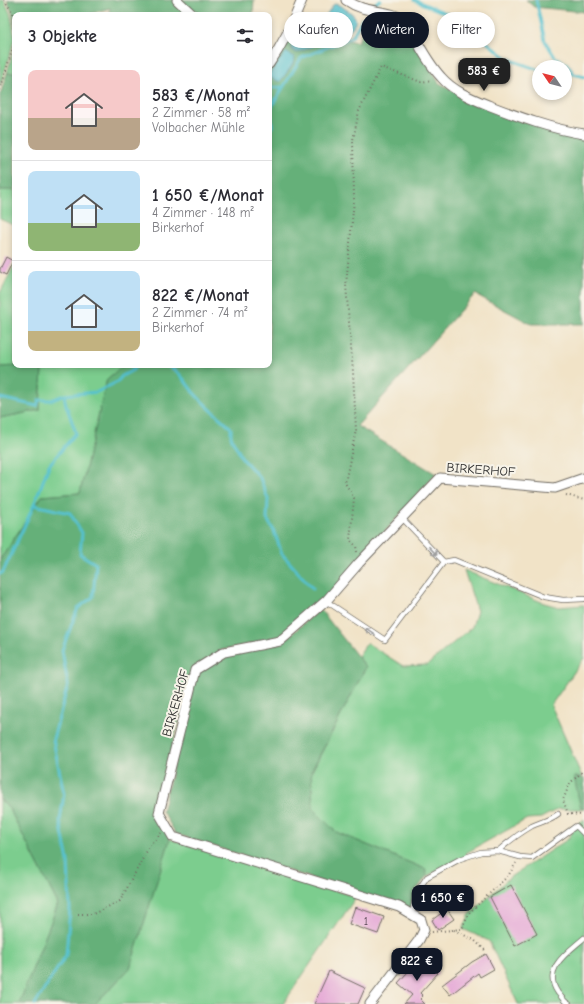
<!DOCTYPE html>
<html lang="de">
<head>
<meta charset="utf-8">
<style>
  body { margin:0; font-family:"Comic Neue",sans-serif; background:#f2f2f3; color:#2b2b33; height:100vh; display:flex; flex-direction:column; font-size:15px; white-space:nowrap }
  * { box-sizing:border-box; margin:0 }
  p { font-size:13px; color:#7c7c81 }
  .icon { flex:none; width:22px; height:22px; fill:none; stroke:currentColor; stroke-width:2; stroke-linecap:round; stroke-linejoin:round }
  .map { position:relative; flex:1; overflow:hidden }
  .panel { position:absolute; left:12px; top:12px; width:260px; height:356px; display:flex; flex-direction:column; background:#fff; border-radius:8px; box-shadow:0 2px 6px #0003 }
  .panel>* { flex:none }
  .hud { position:absolute; left:284px; top:12px; width:240px; height:36px; display:flex; gap:8px }
  .needle { width:26px; rotate:305deg }
  .controls { position:absolute; left:532px; top:60px; display:grid; gap:8px }
  .controls a { display:grid; place-items:center; width:40px; height:40px; border-radius:50%; background:#fff; box-shadow:0 2px 6px #0003; font-size:20px }
  .price { position:absolute; translate:-50% -34px; padding:0 9px; border-radius:8px; background:#111827; color:#fff; font-size:13px; line-height:26px; filter:drop-shadow(0 1px 2px #0008) }
  .price::after { content:''; position:absolute; left:50%; top:24px; width:12px; height:9px; margin-left:-6px; background:inherit; clip-path:polygon(0 0,100% 0,50% 100%) }
  .price.current { background:#222; color:#fff }
  ul { padding:0; list-style:none }
  li { display:flex; align-items:center; gap:12px; height:100px; padding:0 16px }
  li+li { border-top:1px solid #e1e1e2 }
  li span { display:grid; place-items:center; flex:none; width:112px; height:80px; border-radius:8px; color:#555 }
  li>.icon { margin-inline-start:auto }
  span .icon { width:48px; height:48px; fill:#fffc; stroke-width:1 }
  li b { font-size:17px }
  h2 { display:flex; justify-content:space-between; align-items:center; height:48px; padding:0 16px; font-size:17px }
  .tag { padding:0 14px; border-radius:18px; background:#fff; box-shadow:0 2px 6px #0003; font-size:14px; line-height:36px }
  .tag.current { background:#111827; color:#fff }
  .map>svg:first-child { display:block }
  .green { fill:#7ccd8e; stroke:#547c5c }
  .forest { fill:#65b079; stroke:#486e52 }
  .water { fill:#55c1cf; stroke:#40767d }
  .lines { fill:none; stroke-linecap:round; stroke-linejoin:round }
  .stream { stroke:#55c1cf; stroke-width:3 }
  .building { fill:#e5a7d6 }
  .service-casing { stroke:#706b62; stroke-width:6 }
  .minor-casing { stroke:#706b62; stroke-width:11 }
  .path { stroke:#706b62; stroke-width:2; stroke-dasharray:1 3; stroke-linecap:butt }
  .service { stroke:#fff; stroke-width:4.5 }
  .minor { stroke:#fff; stroke-width:9 }
  .oneway { stroke:#a0a0a0 }
  .labels { text-anchor:middle; stroke-width:4; stroke-linejoin:round; paint-order:stroke }
  .number-label { font-size:11px; fill:#5a4a56 }
  .street-label { font-size:13px; fill:#2b2b2b; stroke:#f7f3e8 }
</style>
</head>
<body>
<div class="map">
<svg width="584" height="1004" viewBox="0 0 584 1004">
  <rect width="100%" height="100%" fill="#f7f3e8"/>
  <filter id="ink" filterUnits="userSpaceOnUse"><feTurbulence type="fractalNoise" baseFrequency=".025" numOctaves="2"/><feDisplacementMap in="SourceGraphic" scale="8" xChannelSelector="R" yChannelSelector="G"/><feConvolveMatrix kernelMatrix="1 2 1 2 8 2 1 2 1" color-interpolation-filters="sRGB"/></filter>
  <filter id="wash" filterUnits="userSpaceOnUse"><feTurbulence type="fractalNoise" baseFrequency=".012" numOctaves="4" result="noise"/><feDisplacementMap in="SourceGraphic" scale="16" xChannelSelector="R" yChannelSelector="G"/><feGaussianBlur stdDeviation="0.9" result="paint"/><feColorMatrix in="noise" values="0 0 0 0 0 0 0 0 0 0 0 0 0 0 0 0 0 1.4 0 .05"/><feComposite in="paint" operator="in"/></filter>
  <g filter="url(#wash)">
    <rect width="100%" height="100%" fill="#f1e3c7"/>
    <path class="green" d="M0,0H4L10,13L15,37L0,87Z
      M15,45V73H7Z
      M0,190H15V226L0,219Z
      M15,264V365H33L0,367V293Z
      M42,365H124L107,379L80,493L42,496L0,560V418L40,410Z
      M464,570L544,603L559,607L584,605V658L551,705L582,777H574L581,809H558L541,818L527,819L466,853L467,856L427,876L425,869L336,832L313,809L311,773L366,667L358,656L367,643L403,666L427,665L472,627L477,611Z
      M0,799L10,810L58,904L19,1004H0Z
      M584,819V1004H518L489,941L463,929L470,914L510,877L568,839L576,826Z
      M170,839L356,897L283,1004H95L130,968Z"/>
    <path class="forest" d="M7,0H254L253,15H109L110,8L87,15H15V28L12,12Z
      M526,0H584V12L534,7Z
      M370,12L403,22L439,83L506,117L570,133L584,134V324H531L475,294L357,426L436,474L324,600L278,638L222,650L193,669L155,811L170,839L130,968L95,1004H19L58,904L10,810L0,799V560L42,496L80,493L107,379L124,365H269V69L293,30L358,42Z
      M7,73H15V190H0V95Z
      M33,365H42L40,410L0,418V367Z
      M320,609L366,667L311,772L313,809L336,832L425,869L427,876L415,892L412,911L176,834L162,811L197,672L225,654L281,643Z
      M574,777L584,778V810L581,809Z"/>
    <path class="water" d="M335,4C341,5 345,9 350,12C365,22 346,34 336,40L324,31L320,24L333,5Z
      M311,29H315L324,34L325,39L324,42L297,53L292,50L291,45L294,41Z
      M286,52L294,57L295,60L291,67L280,82L269,77V74Z"/>
    <g class="lines">
      <path class="stream" d="M414,0L455,17L508,59L539,70
        M536,0L545,41L555,57L567,64L574,74L584,77
        M373,5L380,0
        M565,74H574
        M269,88L282,87
        M269,130L272,126L270,109L301,58L352,37L362,19
        M165,365C180,370 185,382 194,393C205,405 219,417 231,428V437L242,458L260,478L268,499L267,519L274,531L282,554L313,589
        M0,398L37,406L39,400H52L64,395
        M34,505L70,513L82,533L80,554L96,564L93,597L78,608L62,650L68,685L53,739L64,794L60,821L68,861L70,909L66,955L35,1004
        M0,574L3,572L34,505L49,465L76,433L66,405L64,395L97,392L117,382L122,376L133,370L136,365"/>
    </g>
    <g id="blocks">
      <path class="building" d="M6,257L13,261L6,275L0,272V269Z
        M511,885L537,934L515,946L490,897Z
        M355,907L384,917L378,934L349,924Z
        M447,909L454,919L438,930L432,920Z
        M486,954L494,969L480,977L478,973L450,995L442,985L472,962Z
        M428,963L438,973L420,993L423,996L420,999L425,1004H404L412,995L398,983L415,964L421,970Z
        M329,971L365,988L358,1004H314Z"/>
    </g>
  </g>
  <g filter="url(#ink)">
    <use href="#blocks" fill-opacity="0" stroke="#706b62" stroke-width="1"/>
    <g class="lines">
      <g class="service-casing">
        <path id="service" d="M444,562L454,560L544,597L563,600L584,599
          M326,601L385,640L444,562L402,518
          M498,851C508,842 520,833 532,826C541,822 550,820 558,814
          M412,914L416,893L427,877L460,859L481,852L498,851L520,857L532,858L576,826L584,834
          M569,1004C564,1002 562,997 558,993C541,969 568,952 584,938"/>
      </g>
      <g class="minor-casing">
        <path id="minor" d="M177,0L193,15
          M346,0C367,15 386,8 405,20C416,39 426,61 441,77C453,91 471,98 488,105C519,117 551,129 584,134
          M269,64C283,44 293,23 302,0
          M370,1004L419,940L424,930L421,920L399,907L173,837L159,813L195,670L224,652L280,641L326,601L359,563L440,478L555,488L584,478"/>
      </g>
      <path class="path" d="M4,0L13,13L15,28
        M0,90L15,41
        M566,495L584,500
        M357,552L356,546L350,540L354,498L345,483L356,430L353,372L346,285L354,200L353,140L359,111L381,67L421,82L432,80
        M567,814L584,815
        M568,814L563,800L570,783L582,772
        M78,914H93L120,901L149,847L161,833
        M454,930L474,940L486,951
        M432,932L462,929L468,914L508,876L516,863"/>
      <use href="#service" class="service"/>
      <use href="#minor" class="minor"/>
    </g>
    <defs><path id="oneway-shaft" d="M-6 0H5M1.5-3L5.5 0L1.5 3" fill="none" stroke-width="1.6" stroke-linecap="round" stroke-linejoin="round"/></defs>
    <g class="oneway">
      <use href="#oneway-shaft" transform="translate(433 551) rotate(47)"/>
      <use href="#oneway-shaft" transform="translate(370 631) rotate(-146)"/>
    </g>
  </g>
  <g class="labels">
    <g class="number-label">
      <text x="366" y="925">1</text>
    </g>
    <g class="street-label">
      <text transform="translate(481 469) rotate(4)" y="5">BIRKERHOF</text>
      <text transform="translate(175 703) rotate(-74)" y="5">BIRKERHOF</text>
    </g>
  </g>
</svg>
<div class="controls">
<a><svg class="needle" viewBox="-14 -14 28 28"><path d="M0-13l5 13h-10z" fill="#e53935"/><path d="M0 13l5-13h-10z" fill="#7c7c81"/></svg></a>
</div>
<b class="price current" style="left:484px;top:92px">583 €</b>
<b class="price" style="left:443px;top:919px">1 650 €</b>
<b class="price" style="left:417px;top:982px">822 €</b>
<div class="hud">
<a class="tag">Kaufen</a>
<a class="tag current">Mieten</a>
<a class="tag">Filter</a>
</div>
<section class="panel">
<h2>3 Objekte<svg class="icon" aria-label="filters" viewBox="0 0 24 24"><path d="M4 7h16M4 17h16"/><circle cx="9" cy="7" r="2"/><circle cx="15" cy="17" r="2"/></svg></h2>
<ul>
<li><span style="background:linear-gradient(#f6c9c9 60%,#b9a48a 0)"><svg class="icon" aria-label="home" viewBox="0 0 24 24"><path d="M3 11l9-7 9 7M6 9v11h12V9"/></svg></span><div><b>583 €/Monat</b><p>2 Zimmer · 58 m²</p><p>Volbacher Mühle</p></div></li>
<li><span style="background:linear-gradient(#bfe0f5 65%,#8fb573 0)"><svg class="icon" aria-label="home" viewBox="0 0 24 24"><path d="M3 11l9-7 9 7M6 9v11h12V9"/></svg></span><div><b>1 650 €/Monat</b><p>4 Zimmer · 148 m²</p><p>Birkerhof</p></div></li>
<li><span style="background:linear-gradient(#bfe0f5 75%,#c2b280 0)"><svg class="icon" aria-label="home" viewBox="0 0 24 24"><path d="M3 11l9-7 9 7M6 9v11h12V9"/></svg></span><div><b>822 €/Monat</b><p>2 Zimmer · 74 m²</p><p>Birkerhof</p></div></li>
</ul>
</section>
</div>
</body>
</html>
